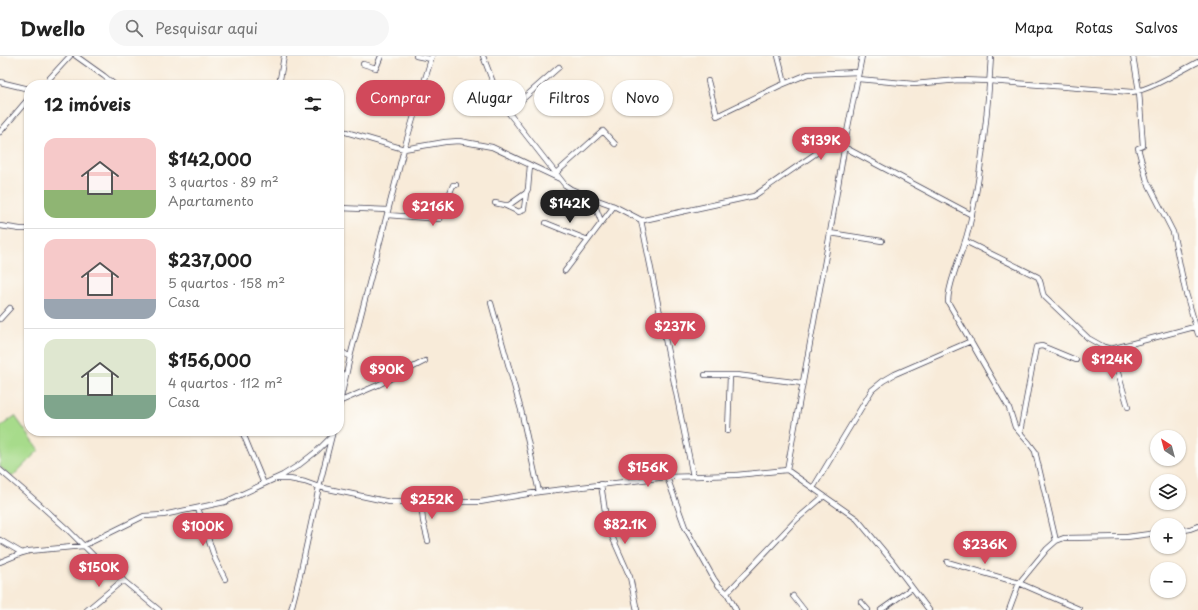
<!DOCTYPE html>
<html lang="pt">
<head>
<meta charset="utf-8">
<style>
  body { margin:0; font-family:"Playpen Sans",sans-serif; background:#f6f6f6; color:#222; height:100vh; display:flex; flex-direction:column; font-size:15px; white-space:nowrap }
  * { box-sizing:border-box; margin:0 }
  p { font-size:13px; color:#767676 }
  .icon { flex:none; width:22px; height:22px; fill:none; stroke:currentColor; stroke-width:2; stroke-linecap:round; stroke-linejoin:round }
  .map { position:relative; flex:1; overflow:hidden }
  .panel { position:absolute; left:24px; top:24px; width:320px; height:356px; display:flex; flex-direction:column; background:#fff; border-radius:16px; box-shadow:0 1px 3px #0004 }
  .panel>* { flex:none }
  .top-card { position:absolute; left:356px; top:24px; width:380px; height:36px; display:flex; gap:8px }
  .needle { width:26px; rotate:324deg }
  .controls { position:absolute; left:1150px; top:374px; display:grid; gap:8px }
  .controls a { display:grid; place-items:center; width:36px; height:36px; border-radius:50%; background:#fff; box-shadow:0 1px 3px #0004; font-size:20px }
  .price { position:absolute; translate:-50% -34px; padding:0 9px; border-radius:14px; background:#d1495b; color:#fff; font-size:13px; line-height:26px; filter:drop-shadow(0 1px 2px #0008) }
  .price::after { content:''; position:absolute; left:50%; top:24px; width:12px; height:9px; margin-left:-6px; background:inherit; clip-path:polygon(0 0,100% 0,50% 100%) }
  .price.active { background:#222; color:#fff }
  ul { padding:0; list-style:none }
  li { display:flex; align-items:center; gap:12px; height:100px; padding:0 20px }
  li+li { border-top:1px solid #e0e0e0 }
  li span { display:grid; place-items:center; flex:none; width:112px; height:80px; border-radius:12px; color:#555 }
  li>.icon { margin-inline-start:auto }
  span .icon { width:48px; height:48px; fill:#fffc; stroke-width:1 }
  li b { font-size:17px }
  h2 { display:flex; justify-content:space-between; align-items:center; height:48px; padding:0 20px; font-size:17px }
  .chip { padding:0 14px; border-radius:18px; background:#fff; box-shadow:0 1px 3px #0004; font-size:14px; line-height:36px }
  .chip.active { background:#d1495b; color:#fff }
  header { display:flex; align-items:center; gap:24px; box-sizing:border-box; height:56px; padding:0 20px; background:#fff; border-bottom:1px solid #e0e0e0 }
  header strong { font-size:19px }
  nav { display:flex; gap:22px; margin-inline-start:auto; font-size:14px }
  .search { width:280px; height:36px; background:#f6f6f6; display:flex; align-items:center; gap:10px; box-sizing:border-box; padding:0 14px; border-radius:22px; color:#767676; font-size:15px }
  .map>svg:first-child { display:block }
  .grass { fill:#a7db8b; stroke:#647e63 }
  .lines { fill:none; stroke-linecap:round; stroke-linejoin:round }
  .street-casing { stroke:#424053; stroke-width:6 }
  .street { stroke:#fff; stroke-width:4.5 }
</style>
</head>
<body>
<header>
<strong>Dwello</strong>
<div class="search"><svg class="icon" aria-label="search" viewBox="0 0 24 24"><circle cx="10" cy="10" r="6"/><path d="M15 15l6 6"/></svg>Pesquisar aqui</div>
<nav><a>Mapa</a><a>Rotas</a><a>Salvos</a></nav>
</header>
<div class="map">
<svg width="1198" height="554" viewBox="0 0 1198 554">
  <rect width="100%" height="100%" fill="#fdfcf7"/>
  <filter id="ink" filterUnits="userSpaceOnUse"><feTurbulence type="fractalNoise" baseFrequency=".025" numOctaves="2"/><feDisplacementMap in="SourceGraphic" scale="8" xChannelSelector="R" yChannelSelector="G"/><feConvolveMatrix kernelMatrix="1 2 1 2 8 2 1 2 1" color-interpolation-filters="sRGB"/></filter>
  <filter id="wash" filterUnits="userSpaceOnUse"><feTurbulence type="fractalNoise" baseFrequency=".012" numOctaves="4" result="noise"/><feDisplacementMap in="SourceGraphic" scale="16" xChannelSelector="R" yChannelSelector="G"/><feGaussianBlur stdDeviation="0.9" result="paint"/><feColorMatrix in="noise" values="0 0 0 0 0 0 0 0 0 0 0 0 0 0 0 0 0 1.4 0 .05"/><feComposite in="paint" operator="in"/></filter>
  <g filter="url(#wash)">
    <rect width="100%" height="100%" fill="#f8ebd9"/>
    <path class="grass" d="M15,360L39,394L12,421L0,411V371Z"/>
  </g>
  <g filter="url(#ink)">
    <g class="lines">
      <g class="street-casing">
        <path id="street" d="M76,0L104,20L115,29
          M416,0L431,3
          M483,0L497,37L508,56L565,129L571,133L592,142L614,150L641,164H644L754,140L847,76
          M778,0L785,27
          M991,0C988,53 983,106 972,158C969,174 964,190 958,205C954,219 948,232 948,246L1009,352L1015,371L1029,387L1035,395L1056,485
          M1133,0L1139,35L1143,90L1138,92L1147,125L1173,176L1185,234L1198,278
          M363,8L376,12L381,0
          M858,23L914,28L959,24L989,25L1132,36C1150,34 1180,15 1198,6
          M708,25L717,60L779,30L808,18L859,16
          M0,26L29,33
          M42,29L48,24L70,0
          M279,29L284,0
          M508,56L559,11
          M339,74L404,93L445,86L459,85L492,91L560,123
          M0,76L29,42
          M844,91L972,159
          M556,117L603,75L615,88
          M592,142L601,165
          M495,147L504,149H509L526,137L528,133L530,109
          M504,149L519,156L524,153L526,137
          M339,152L388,154
          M387,159L440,163L453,129H456
          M641,164L693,420
          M546,167L588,184
          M0,170L20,173H29
          M830,177L882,185
          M965,185L1038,221C1042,227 1041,234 1044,240L1088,282L1104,291L1111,293L1198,270
          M565,215L614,150
          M491,247L521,354L539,436
          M0,263L10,252
          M1111,293L1128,351
          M339,294L350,301
          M339,318L346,319
          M705,319H737L802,327
          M341,345L378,329L425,305
          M339,351L350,301L404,93L432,0
          M242,375L264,428
          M728,375L730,319
          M1020,376L1036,291L1042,290L1076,304
          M0,414L37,446L68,474L96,502L159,554
          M787,414L830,177L847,76L862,0
          M667,421L685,471L714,523L719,530L727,537L736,554
          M274,423H290L305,426L319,431L390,446H480L539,436L667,421L736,419L787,414L857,463L892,505L929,554
          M601,428L607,469L630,521L636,550L637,554
          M813,432L872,334L883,325L895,318L971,285
          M421,446L423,465L428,485
          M198,452L215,503L225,523
          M1179,475L1190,473L1198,470
          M0,484L22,497
          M0,506L22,497L29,495L83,490L144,460L163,459L225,446L283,419L299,409L317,395L332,380
          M947,506L1019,527L1079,553
          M727,537L796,464L824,440
          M793,540L804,554
          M861,546L868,554
          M87,554L123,524
          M291,554L300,519L319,431L333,375
          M881,554L912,532
          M1009,554L1019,527L1047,493L1056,485L1064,482L1127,481L1157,477"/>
      </g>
      <use href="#street" class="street"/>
    </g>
  </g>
</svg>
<div class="controls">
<a><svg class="needle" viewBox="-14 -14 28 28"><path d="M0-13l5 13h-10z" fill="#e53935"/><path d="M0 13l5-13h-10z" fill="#767676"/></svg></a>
<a><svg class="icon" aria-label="layers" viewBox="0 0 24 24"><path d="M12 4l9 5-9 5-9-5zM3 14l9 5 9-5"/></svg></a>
<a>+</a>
<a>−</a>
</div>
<b class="price" style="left:821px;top:105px">$139K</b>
<b class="price active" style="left:570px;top:168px">$142K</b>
<b class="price" style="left:433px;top:171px">$216K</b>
<b class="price" style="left:675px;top:291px">$237K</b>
<b class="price" style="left:1112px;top:324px">$124K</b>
<b class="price" style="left:387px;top:334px">$90K</b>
<b class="price" style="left:648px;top:432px">$156K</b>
<b class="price" style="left:432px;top:464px">$252K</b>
<b class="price" style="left:625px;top:489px">$82.1K</b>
<b class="price" style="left:203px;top:491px">$100K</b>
<b class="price" style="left:985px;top:509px">$236K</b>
<b class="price" style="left:99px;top:532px">$150K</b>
<div class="top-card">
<a class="chip active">Comprar</a>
<a class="chip">Alugar</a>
<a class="chip">Filtros</a>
<a class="chip">Novo</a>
</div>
<section class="panel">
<h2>12 imóveis<svg class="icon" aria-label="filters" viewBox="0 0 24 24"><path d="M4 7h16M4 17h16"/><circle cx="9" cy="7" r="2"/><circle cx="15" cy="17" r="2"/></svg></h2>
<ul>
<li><span style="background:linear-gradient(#f6c9c9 65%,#8fb573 0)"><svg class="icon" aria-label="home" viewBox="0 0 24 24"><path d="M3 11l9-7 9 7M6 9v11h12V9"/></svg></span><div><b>$142,000</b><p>3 quartos · 89 m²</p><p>Apartamento</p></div></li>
<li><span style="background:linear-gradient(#f6c9c9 75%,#9aa5b1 0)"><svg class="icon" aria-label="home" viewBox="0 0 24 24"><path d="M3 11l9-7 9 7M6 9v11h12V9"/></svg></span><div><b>$237,000</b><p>5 quartos · 158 m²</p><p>Casa</p></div></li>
<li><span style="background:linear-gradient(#dfe7d0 70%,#7fa58c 0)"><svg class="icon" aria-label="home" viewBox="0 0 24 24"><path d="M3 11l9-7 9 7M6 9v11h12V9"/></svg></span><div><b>$156,000</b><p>4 quartos · 112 m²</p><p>Casa</p></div></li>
</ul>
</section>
</div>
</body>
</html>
